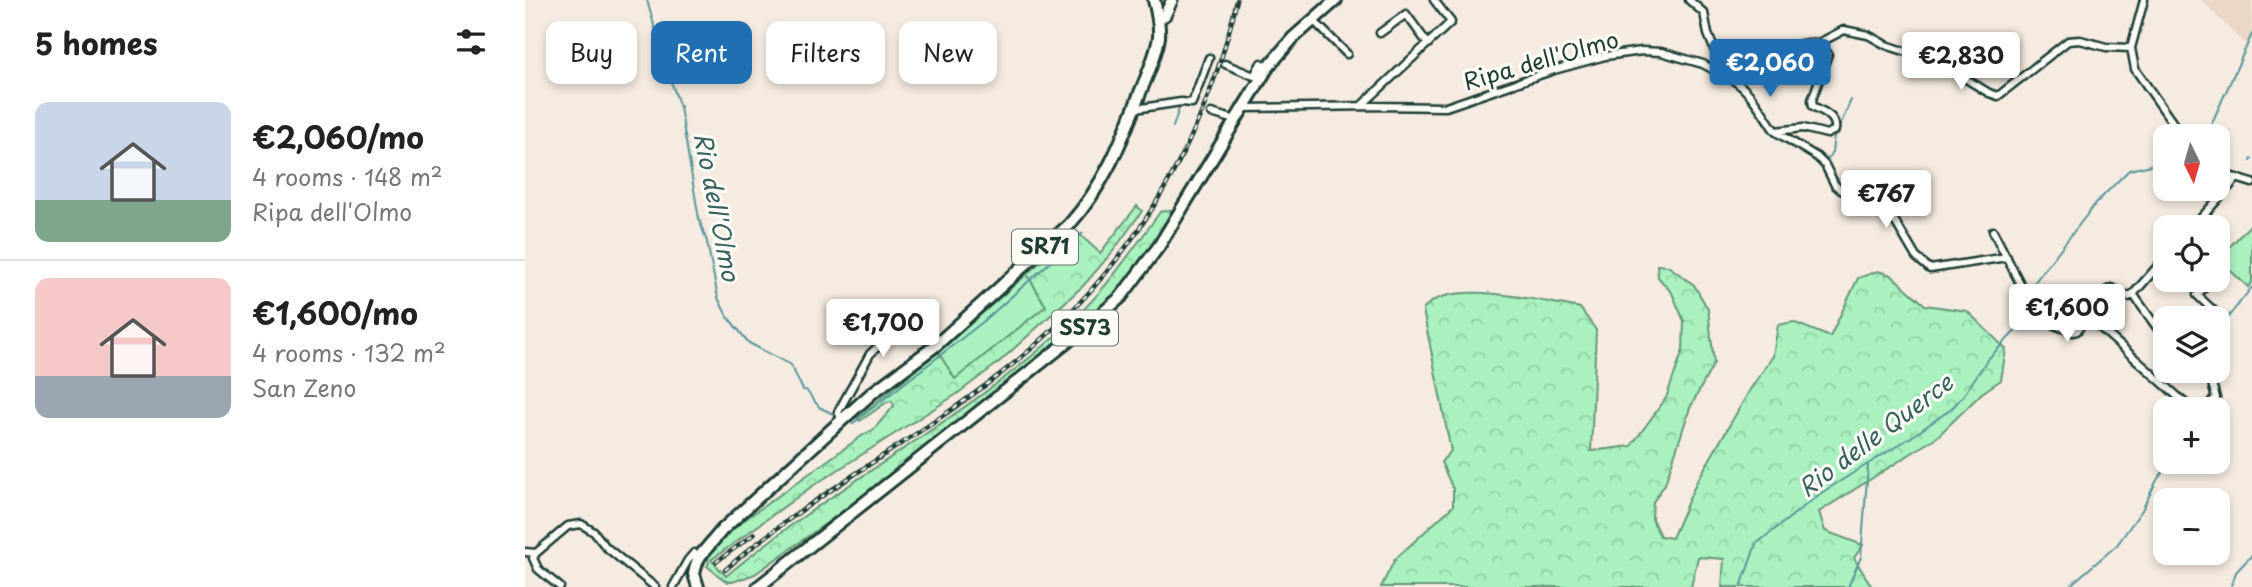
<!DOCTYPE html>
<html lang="en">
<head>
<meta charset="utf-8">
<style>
  body { margin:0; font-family:"Playpen Sans",sans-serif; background:#f2f2f2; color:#222; height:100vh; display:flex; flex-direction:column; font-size:26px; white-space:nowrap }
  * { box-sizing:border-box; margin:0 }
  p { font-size:23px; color:#767676 }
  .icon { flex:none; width:38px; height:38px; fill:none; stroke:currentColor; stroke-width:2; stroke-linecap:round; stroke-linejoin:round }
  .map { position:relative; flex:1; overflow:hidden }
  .sheet { display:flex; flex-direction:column; background:#fff; width:525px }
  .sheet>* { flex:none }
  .banner { position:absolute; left:21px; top:21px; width:665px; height:63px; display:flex; gap:14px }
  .needle { width:46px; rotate:175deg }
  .buttons { position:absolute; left:1628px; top:124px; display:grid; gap:14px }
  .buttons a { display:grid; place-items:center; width:77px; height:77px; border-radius:14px; background:#fff; box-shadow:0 4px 10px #0003; font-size:35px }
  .price { position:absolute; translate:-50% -60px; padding:0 16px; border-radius:7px; background:#fff; color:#222; font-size:23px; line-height:46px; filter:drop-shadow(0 2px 4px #0008) }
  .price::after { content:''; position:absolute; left:50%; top:42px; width:21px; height:16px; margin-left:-10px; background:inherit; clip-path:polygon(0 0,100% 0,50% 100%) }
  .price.on { background:#1f6fb2; color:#fff }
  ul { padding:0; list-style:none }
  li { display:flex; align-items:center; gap:21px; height:175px; padding:0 35px }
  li+li { border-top:2px solid #e0e0e0 }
  li span { display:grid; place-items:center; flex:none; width:196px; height:140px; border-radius:14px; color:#555 }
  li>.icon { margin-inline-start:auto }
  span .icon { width:84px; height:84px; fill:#fffc; stroke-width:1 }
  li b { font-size:30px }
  h2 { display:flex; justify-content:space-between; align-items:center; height:84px; padding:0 35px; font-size:30px }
  .chip { padding:0 24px; border-radius:14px; background:#fff; box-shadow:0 4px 10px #0003; font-size:24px; line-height:63px }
  .chip.on { background:#1f6fb2; color:#fff }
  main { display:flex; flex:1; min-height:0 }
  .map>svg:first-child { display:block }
  .built { fill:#ebd7c5 }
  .green { fill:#a9f1be; stroke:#649779; stroke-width:2 }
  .forest { fill:url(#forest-crowns); stroke:#649779; stroke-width:2 }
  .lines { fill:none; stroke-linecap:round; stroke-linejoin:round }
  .stream { stroke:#5a959b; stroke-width:2 }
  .street-tunnel { stroke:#cac8be; stroke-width:6; stroke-dasharray:6 3; stroke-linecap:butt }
  .street-casing { stroke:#1f3d34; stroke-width:11 }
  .secondary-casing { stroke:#1f3d34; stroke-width:15 }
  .primary-casing { stroke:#1f3d34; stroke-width:16 }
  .street { stroke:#fdfcf7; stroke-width:6 }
  .secondary { stroke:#fdfcf7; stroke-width:10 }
  .primary { stroke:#fdfcf7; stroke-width:10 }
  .rail-casing { stroke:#1f3d34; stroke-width:4.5 }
  .rail { stroke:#fdfcf7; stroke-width:2; stroke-dasharray:5; stroke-linecap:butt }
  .labels { text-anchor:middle; stroke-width:6; stroke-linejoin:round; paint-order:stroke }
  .shield { fill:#fdfcf7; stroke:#62766e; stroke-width:2 }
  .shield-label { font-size:21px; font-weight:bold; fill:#1f3d34 }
  .street-label { font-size:23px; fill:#1f3d34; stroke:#fdfcf7 }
  .water-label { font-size:24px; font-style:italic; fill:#38625f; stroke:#fdfcf7 }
</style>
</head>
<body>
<main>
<section class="sheet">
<h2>5 homes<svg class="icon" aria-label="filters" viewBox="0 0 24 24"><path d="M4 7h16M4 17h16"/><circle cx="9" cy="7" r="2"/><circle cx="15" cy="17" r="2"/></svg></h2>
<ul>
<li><span style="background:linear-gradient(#c9d6e8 70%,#7fa58c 0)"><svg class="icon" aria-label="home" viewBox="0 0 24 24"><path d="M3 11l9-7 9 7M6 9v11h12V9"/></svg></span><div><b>€2,060/mo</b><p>4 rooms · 148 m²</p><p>Ripa dell'Olmo</p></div></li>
<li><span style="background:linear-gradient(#f6c9c9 70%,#9aa5b1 0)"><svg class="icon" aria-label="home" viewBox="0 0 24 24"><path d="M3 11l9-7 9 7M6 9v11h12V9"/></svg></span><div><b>€1,600/mo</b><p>4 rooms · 132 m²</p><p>San Zeno</p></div></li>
</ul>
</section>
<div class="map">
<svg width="1727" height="587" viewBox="0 0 1727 587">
  <defs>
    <pattern id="forest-crowns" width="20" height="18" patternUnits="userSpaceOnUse" patternTransform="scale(1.75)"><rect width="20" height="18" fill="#a9f1be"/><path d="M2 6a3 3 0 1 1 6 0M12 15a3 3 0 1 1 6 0" fill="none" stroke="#91d0a4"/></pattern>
  </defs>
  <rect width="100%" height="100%" fill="#f5ebe0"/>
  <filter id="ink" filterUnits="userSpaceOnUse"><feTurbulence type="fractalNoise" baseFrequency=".0143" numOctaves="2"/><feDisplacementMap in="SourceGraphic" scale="14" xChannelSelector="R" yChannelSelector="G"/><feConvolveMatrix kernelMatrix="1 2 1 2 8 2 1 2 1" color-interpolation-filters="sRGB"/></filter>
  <g filter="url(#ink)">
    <path class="built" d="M1676,0H1727V34L1721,45Z"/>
    <path class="green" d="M1727,223V282L1723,287L1693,259Z
      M502,274L521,306L430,380L413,352Z"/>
    <path class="forest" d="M612,206L617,211L589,250L559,285L473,363L432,394L286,487L186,560L201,576C312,482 447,417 552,316C584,285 609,248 635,212L646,210C648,233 589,295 572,312L366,477L230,574C198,585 208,587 182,566L184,563L182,556L200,534L338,435L348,430L369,406L367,401L362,402L335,421L332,418L413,352L430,379L521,306L502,274L550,230L575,253Z
      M1132,265L1143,266L1169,285L1183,309L1189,363L1165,408L1140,484L1128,502L1127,519L1135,536L1147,538L1171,483L1226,388L1248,356L1253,325L1268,322L1305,337L1333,278L1353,271L1366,275L1400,305L1442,311L1481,349L1476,380L1457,393L1412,437L1294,512L1300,531L1338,545L1329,558L1347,587H1197L1199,559L1173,557L1166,587H856L870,559L928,506V489L916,462L926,451L898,310C921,276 1019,302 1055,308L1071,330L1066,451L1106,446L1141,398L1158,350L1159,321L1147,293L1133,277Z"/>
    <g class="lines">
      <path class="stream" d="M122,0L138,58L155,107L174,219L182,242L193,298L202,316L224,343L266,365L278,390H281L294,407L308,414
        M648,127L655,105
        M1313,130L1326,100
        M1681,136L1727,34
        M1303,159L1307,153L1309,134
        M1726,161L1727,159
        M1508,314L1509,283L1571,203L1604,170L1640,162
        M1692,338L1704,316L1727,287
        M1684,384L1686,399
        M327,424L459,321L558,233
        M1216,587L1231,544L1296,493L1388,436L1426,409L1438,396L1462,360L1504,317
        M1323,587L1336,557L1343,466
        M1543,587L1592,545L1617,510L1632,480L1645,462
        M1706,587L1711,572L1727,555"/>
      <path class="street-tunnel" d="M684,58L700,64"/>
      <g class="street-casing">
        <path id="street" d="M1619,0L1606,48L1610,69L1657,136
          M788,20L822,54
          M855,33L881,14L903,44
          M700,64L729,76L736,63L743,67
          M1198,72L1223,67L1253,68C1258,46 1274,42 1294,43
          M1200,76C1224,86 1236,111 1250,131L1278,128L1302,134L1310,130C1312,116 1298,112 1288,106L1287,100L1303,54L1294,43L1319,30L1343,35L1361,45L1415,63L1464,93L1473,96L1543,41L1555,40L1581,47L1606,48
          M836,106L926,22L909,0
          M719,108L849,106L921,107L1029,70L1080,56L1117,51L1136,52L1178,64L1200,76L1183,34L1179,13L1164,0
          M610,109L656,102L667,103L684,58
          M686,113L711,120
          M1251,132L1292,157L1300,165L1310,185L1316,190L1365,213L1391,257L1405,269L1482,257
          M1692,172L1727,183
          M1667,228L1712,178
          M1468,231L1501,295L1500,314L1548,332L1552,331L1576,294L1586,288L1604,297L1610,292L1640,258
          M1692,265L1697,270L1692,275
          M1687,280L1672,295L1689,311
          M1608,294L1640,339
          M1562,316L1668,410
          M1677,410L1691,398L1685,376V371
          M317,420L313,412L345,354L365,335L368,327L367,308
          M0,552L11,553
          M35,587L13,569L8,558L11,553L43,526L56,524L69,532L81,547L130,587
          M148,587L163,560L169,553"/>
      </g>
      <g class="secondary-casing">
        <path id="secondary" d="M633,20L640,15L647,0"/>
      </g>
      <g class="primary-casing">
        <path id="primary" d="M173,587L169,574L171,565L175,556L197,530L317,420L347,393L410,346L544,225C579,186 597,141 615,93C622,75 631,57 634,37C635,25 632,12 629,0
          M233,587L565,324L596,297L634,246L743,67L768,38L811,0"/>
      </g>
      <use href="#street" class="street"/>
      <use href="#secondary" class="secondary"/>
      <use href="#primary" class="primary"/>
      <g class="rail-casing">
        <path id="rail" d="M191,562L229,534
          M200,570C290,491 400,436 493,360C608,266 679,144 712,0"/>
      </g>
      <use href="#rail" class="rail"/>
    </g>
  </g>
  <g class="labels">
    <g class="shield">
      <rect x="487" y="229.5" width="66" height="35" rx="5"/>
      <rect x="527" y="310.5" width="66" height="35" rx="5"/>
    </g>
    <g class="shield-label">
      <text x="520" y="254">SR71</text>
      <text x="560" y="335">SS73</text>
    </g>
    <g class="street-label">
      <text transform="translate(1016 61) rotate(-16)" y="8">Ripa dell'Olmo</text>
    </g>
    <g class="water-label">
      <text transform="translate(191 207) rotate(79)" y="8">Rio dell'Olmo</text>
      <text transform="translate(1351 436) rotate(-37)" y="8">Rio delle Querce</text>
    </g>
  </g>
</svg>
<div class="buttons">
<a><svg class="needle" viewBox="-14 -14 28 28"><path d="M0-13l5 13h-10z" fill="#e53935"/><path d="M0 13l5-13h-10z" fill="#767676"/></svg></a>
<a><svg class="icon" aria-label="locate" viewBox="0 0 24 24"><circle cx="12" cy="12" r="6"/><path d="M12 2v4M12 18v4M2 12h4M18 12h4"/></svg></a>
<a><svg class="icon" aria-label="layers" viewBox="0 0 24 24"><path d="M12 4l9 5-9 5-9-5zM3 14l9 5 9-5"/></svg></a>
<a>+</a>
<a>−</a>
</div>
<b class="price" style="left:1436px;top:92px">€2,830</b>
<b class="price on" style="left:1245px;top:99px">€2,060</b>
<b class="price" style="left:1361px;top:230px">€767</b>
<b class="price" style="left:1542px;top:344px">€1,600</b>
<b class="price" style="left:358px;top:359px">€1,700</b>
<div class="banner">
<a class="chip">Buy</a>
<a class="chip on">Rent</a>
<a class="chip">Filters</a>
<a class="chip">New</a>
</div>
</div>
</main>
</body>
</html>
